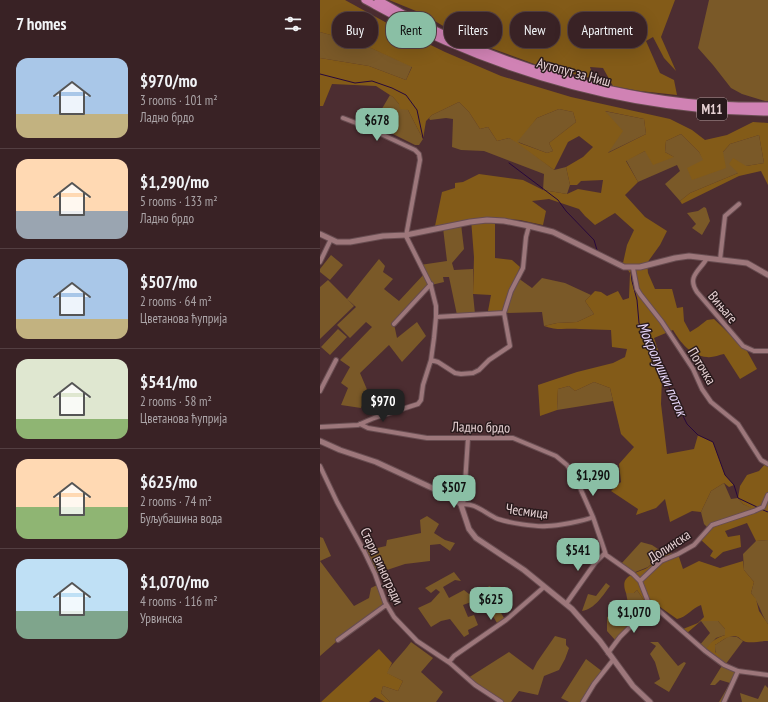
<!DOCTYPE html>
<html lang="en">
<head>
<meta charset="utf-8">
<style>
  body { margin:0; font-family:"PT Sans Narrow",sans-serif; background:#402a2d; color:#f1f3f6; height:100vh; display:flex; flex-direction:column; font-size:15px; white-space:nowrap }
  * { box-sizing:border-box; margin:0 }
  p { font-size:13px; color:#aba4a7 }
  .icon { flex:none; width:22px; height:22px; fill:none; stroke:currentColor; stroke-width:2; stroke-linecap:round; stroke-linejoin:round }
  .map { position:relative; flex:1; overflow:hidden }
  .panel { display:flex; flex-direction:column; background:#392225; width:320px }
  .panel>* { flex:none }
  .guide { position:absolute; left:12px; top:12px; width:376px; height:36px; display:flex; gap:8px }
  .price { position:absolute; translate:-50% -34px; padding:0 9px; border-radius:8px; background:#8abfa5; color:#111; font-size:13px; line-height:26px; filter:drop-shadow(0 1px 2px #0008) }
  .price::after { content:''; position:absolute; left:50%; top:24px; width:12px; height:9px; margin-left:-6px; background:inherit; clip-path:polygon(0 0,100% 0,50% 100%) }
  .price.selected { background:#222; color:#fff }
  ul { padding:0; list-style:none }
  li { display:flex; align-items:center; gap:12px; height:100px; padding:0 16px }
  li+li { border-top:1px solid #533f42 }
  li span { display:grid; place-items:center; flex:none; width:112px; height:80px; border-radius:12px; color:#555 }
  li>.icon { margin-inline-start:auto }
  span .icon { width:48px; height:48px; fill:#fffc; stroke-width:1 }
  li b { font-size:17px }
  h2 { display:flex; justify-content:space-between; align-items:center; height:48px; padding:0 16px; font-size:17px }
  .chip { padding:0 14px; border-radius:16px; background:#392225; box-shadow:0 4px 16px #0002,0 0 0 1px #533f42; font-size:14px; line-height:36px }
  .chip.selected { background:#8abfa5; color:#111 }
  main { display:flex; flex:1; min-height:0 }
  .map>svg:first-child { display:block }
  .green { fill:#7a5928 }
  .forest { fill:#835b18; fill-rule:evenodd }
  .lines { fill:none; stroke-linecap:round; stroke-linejoin:round }
  .stream { stroke:#27083c; stroke-width:1 }
  .minor-casing { stroke:#684d51; stroke-width:6 }
  .tertiary-casing { stroke:#684d51; stroke-width:7 }
  .trunk-casing { stroke:#684d51; stroke-width:9 }
  .minor { stroke:#9d777b; stroke-width:4 }
  .tertiary { stroke:#9d777b; stroke-width:5 }
  .trunk { stroke:#d082b4; stroke-width:7 }
  .labels { text-anchor:middle; stroke-width:3; stroke-linejoin:round; paint-order:stroke }
  .shield { fill:#291a1c; stroke:#ae9b9d; stroke-width:1 }
  .shield-label { font-size:13px; font-weight:bold; fill:#e7d2d4 }
  .street-label { font-size:14px; fill:#e7d2d4; stroke:#291a1c }
  .water-label { font-size:15px; font-style:italic; fill:#e9d8fb; stroke:#291a1c }
</style>
</head>
<body>
<main>
<section class="panel">
<h2>7 homes<svg class="icon" aria-label="filters" viewBox="0 0 24 24"><path d="M4 7h16M4 17h16"/><circle cx="9" cy="7" r="2"/><circle cx="15" cy="17" r="2"/></svg></h2>
<ul>
<li><span style="background:linear-gradient(#a9c7e8 70%,#c2b280 0)"><svg class="icon" aria-label="home" viewBox="0 0 24 24"><path d="M3 11l9-7 9 7M6 9v11h12V9"/></svg></span><div><b>$970/mo</b><p>3 rooms · 101 m²</p><p>Ладно брдо</p></div></li>
<li><span style="background:linear-gradient(#ffd9b3 65%,#9aa5b1 0)"><svg class="icon" aria-label="home" viewBox="0 0 24 24"><path d="M3 11l9-7 9 7M6 9v11h12V9"/></svg></span><div><b>$1,290/mo</b><p>5 rooms · 133 m²</p><p>Ладно брдо</p></div></li>
<li><span style="background:linear-gradient(#a9c7e8 75%,#c2b280 0)"><svg class="icon" aria-label="home" viewBox="0 0 24 24"><path d="M3 11l9-7 9 7M6 9v11h12V9"/></svg></span><div><b>$507/mo</b><p>2 rooms · 64 m²</p><p>Цветанова ћуприја</p></div></li>
<li><span style="background:linear-gradient(#dfe7d0 75%,#8fb573 0)"><svg class="icon" aria-label="home" viewBox="0 0 24 24"><path d="M3 11l9-7 9 7M6 9v11h12V9"/></svg></span><div><b>$541/mo</b><p>2 rooms · 58 m²</p><p>Цветанова ћуприја</p></div></li>
<li><span style="background:linear-gradient(#ffd9b3 60%,#8fb573 0)"><svg class="icon" aria-label="home" viewBox="0 0 24 24"><path d="M3 11l9-7 9 7M6 9v11h12V9"/></svg></span><div><b>$625/mo</b><p>2 rooms · 74 m²</p><p>Буљубашина вода</p></div></li>
<li><span style="background:linear-gradient(#bfe0f5 65%,#7fa58c 0)"><svg class="icon" aria-label="home" viewBox="0 0 24 24"><path d="M3 11l9-7 9 7M6 9v11h12V9"/></svg></span><div><b>$1,070/mo</b><p>4 rooms · 116 m²</p><p>Урвинска</p></div></li>
</ul>
</section>
<div class="map">
<svg width="448" height="702" viewBox="0 0 448 702">
  <rect width="100%" height="100%" fill="#4c2d31"/>
  <path class="green" d="M389,0H448V101H445L422,94L411,88L393,65L378,48Z
    M0,32L40,43L92,66L86,80L49,66L0,58Z
    M70,95L73,97L79,104L88,110L103,139L99,145H95L53,124Z
    M139,102L149,112L160,129L168,127L177,141L189,138L196,141L217,118L239,109L253,112L256,122L229,143L233,151L227,153L198,142L234,170L246,167L250,185L247,194L223,190L224,174L164,151L141,150L132,147L133,119L126,118L110,120L109,118L112,115Z
    M284,111L324,119L326,134L287,153Z
    M361,134L379,152L384,160L403,152L410,144L439,135L444,163L426,166L418,173L370,193L360,201L345,184L360,171L357,165L318,182L306,160L325,151L354,157L345,152L346,141Z
    M384,207L386,208L390,221L382,235L372,228L376,224L367,213L378,211Z
    M141,224L144,249L132,263L134,270L153,269V294L155,314L137,315L129,277H123L124,282L111,285L74,324L77,338L97,322L106,336L82,362L69,345L40,373L51,399L49,403H43L41,408L21,405L28,388L21,383L30,367L20,360L52,327L46,322L30,338L17,325L36,307L27,299L59,259L65,266L63,272L73,279L64,289L79,301L105,273L100,265L127,261L123,228Z
    M11,255L23,265L10,280L0,272V269Z
    M198,278L212,288L222,278L245,283L271,295L265,301L274,314L257,322L237,323L224,326L222,312L184,313Z
    M8,280L34,306L0,339V287Z
    M18,329L27,337L10,355L1,347Z
    M274,382L290,388L293,401L237,410L238,389L249,386L255,391Z
    M404,483L411,499L418,498L423,504L434,509L388,528L384,524L381,512L391,491Z
    M107,516L119,524L114,533L125,540L135,543L130,551L120,544L110,545V561L85,564L55,574L44,551L66,546L67,540L101,533L100,520Z
    M0,537L3,538L11,556L0,561Z
    M448,540V624C441,615 439,602 431,593L434,582L424,570L423,554L436,541Z
    M321,542L332,545L344,553L328,567L313,573L301,564Z
    M0,561L34,606L49,598L51,588L59,584L66,605L24,635L0,656Z
    M134,572L141,581L135,580L123,587L129,598L144,590L149,594L170,586L181,602L177,606L184,618L177,623L162,598L143,605L148,617L154,615L158,625L148,630L149,634L144,637L130,619L121,621L111,627L98,608L111,602L120,592L116,589L111,593L105,588Z
    M286,583L290,586C283,595 275,609 262,611L268,594L276,596Z
    M317,590L325,602L318,617L308,603L306,593H314Z
    M295,609L311,622L295,640L287,631V617L293,615V611Z
    M381,621H398L405,629V635L396,638L385,651L379,646L390,633Z
    M235,636L246,639V645L249,648L245,659L239,670L224,676L218,695L199,691L191,702H181L148,678L189,652L213,670L217,662Z
    M409,636L417,637L423,641L405,665L418,671L403,702H399L410,683L400,680L395,685H390L403,664C396,659 395,653 395,645Z
    M91,642L113,658L101,672L123,692L116,702H70L61,693L63,686L78,691L83,681L66,673C73,662 83,653 91,642Z
    M330,642H338L358,666L364,662L366,663L349,692L334,683L340,679L335,662L330,654L336,646Z
    M266,659L283,672L263,702H249L241,698Z
    M445,685L448,688V702H422L420,693L438,699Z"/>
  <path class="forest" d="M0,0H25L76,28L125,52L181,76L251,97L350,119L372,130L385,140L407,135L433,122L448,123V185L441,171L419,176L362,204L360,201L370,193L418,173L409,164L413,158L426,166L444,163L439,135L410,144L403,152L406,168L372,180L367,168L383,160L379,152L361,134L346,141L345,152L354,157L333,165L325,151L306,161L318,182L305,195L325,217L347,231L340,245L327,263L328,273L335,289H352L357,308L363,307L364,321L370,332L378,327L387,320L394,319L427,351L437,369L420,379L404,354C399,355 392,358 387,357C371,356 360,342 353,330L334,338L338,350L342,376L341,404L347,454L374,449L378,435L393,442L405,475L414,485L409,487L404,483L391,491L381,512L372,511L350,522L345,499L336,508L316,515L318,509L291,491L301,482L299,464L314,447L301,434L290,388L274,382L255,391L249,386L238,389L237,410L220,416L218,385L257,372L293,363L305,357L307,349L292,347L291,330C280,330 270,329 259,329C245,328 238,331 224,326L237,323L257,322L274,314L265,301L275,291L281,292L287,296L298,291L303,300L309,298L310,273L303,263L307,245L314,230L295,213L275,225L265,216L259,209L229,199L212,201L226,211L223,225L200,220L175,218V258L192,260L200,267L190,291L184,311H168L171,295L153,294L154,257L151,219L115,226L122,192L135,188V183L143,182L159,174L203,180L223,190L247,194L258,189L281,193L283,180L261,181L257,185H250L246,167L263,157L273,147L259,136L248,142L234,170L196,142L189,138L177,141L168,127L160,129L149,112L139,102L112,115L106,121L103,139L88,110L80,109L79,104L73,97L56,86L12,84L3,106H0V58L49,66L86,80L92,67L42,44L0,32ZM239,109L253,112L256,122L229,143L233,151L227,153L197,142L217,118ZM285,111L324,119L326,134L288,153L303,131Z
    M69,0H355L341,37L356,71L344,58L333,37L326,41L340,73L354,80L357,95L320,91L293,86L283,68L270,67L274,79L217,65L157,43L137,34L101,13Z
    M446,463L448,464V540L436,541L427,523L405,531L408,537L420,535L421,547L403,552L395,559L390,556L393,551L380,539L396,523L433,509L423,504L418,498L420,486L427,475L439,471Z
    M344,553L358,554L363,569L379,561L400,568L423,561L424,570L434,582L431,593L436,599L439,611L448,624V641C440,641 434,643 426,642C422,641 421,639 418,637C410,633 402,641 395,645V652L400,656L398,660L385,651C390,642 396,638 405,635V629L398,621H381L367,633L363,629L378,623L384,617L381,605C372,608 367,617 357,619L333,602H325L317,590L314,593H306C299,575 315,574 327,568C333,564 339,558 344,553Z
    M59,649L72,663L67,673L83,681L78,691L63,686L61,693L70,702H65L55,697L49,702H1Z"/>
  <g class="lines">
    <path class="stream" d="M0,74L35,83L52,81L72,88L86,95L97,110L103,138
      M189,163L238,200L246,211L274,240L277,250
      M311,272L312,281L317,300L319,323L335,359L367,424L378,435L393,442L405,475L414,485L418,498L437,507
      M443,510L448,512"/>
    <g class="minor-casing">
      <path id="minor" d="M387,258C381,270 366,276 377,292L423,346L434,351H448
        M400,260L405,216L419,204
        M0,262L11,239
        M313,268L317,289L320,294L342,322L373,369L382,389L391,402L418,424L441,460L448,464
        M116,317L184,313
        M74,324L111,284
        M111,360L118,362L135,373L141,374L153,373L159,370L169,360L190,346L184,313L191,291L203,268L206,237L209,226
        M0,391L16,360
        M40,424L48,428L107,438H193L236,456L247,465L257,481L273,517L286,555L313,574L320,581L329,604L336,608L385,651L404,665L418,671L448,675
        M0,427L38,425L54,418L98,404L101,400L103,385L111,360L114,338L116,317V306L111,286L86,236L100,160L99,154L95,150L44,126L23,118
        M0,466L17,502L44,551L55,574L65,602L74,617L97,641L130,663L155,685L181,702
        M142,504L145,498V484L148,438
        M141,505C154,501 167,515 178,519C190,523 215,527 227,526C237,526 264,521 273,517
        M320,581L341,561L358,554L374,545L392,525L434,511L443,507L448,495
        M246,604L275,563L285,553
        M18,640L66,605
        M288,653L300,637L316,621L329,604
        M129,662L134,656L186,620L224,587
        M263,702L274,684L293,660
        M404,702L418,671"/>
    </g>
    <g class="tertiary-casing">
      <path id="tertiary" d="M0,234L17,242H30L63,236L86,235L150,222L167,220L184,221L209,226L233,232L304,267H320L355,258L369,256L427,263L448,275
        M0,441L20,450L56,462L136,499L141,505L149,529L156,538L204,570L252,609L280,641L313,686L330,702"/>
    </g>
    <g class="trunk-casing">
      <path id="trunk" d="M45,0C71,14 98,29 125,41C228,86 336,111 448,112
        M58,0C84,15 111,29 139,41C235,82 343,108 448,106"/>
    </g>
    <use href="#minor" class="minor"/>
    <use href="#tertiary" class="tertiary"/>
    <use href="#trunk" class="trunk"/>
  </g>
  <g class="labels">
    <rect class="shield" x="377" y="98" width="30" height="22" rx="3"/>
    <g class="shield-label">
      <text x="392" y="114">M11</text>
    </g>
    <g class="street-label">
      <text transform="translate(254 72) rotate(15)" y="5">Аутопут за Ниш</text>
      <text transform="translate(403 307) rotate(50)" y="5">Вињаге</text>
      <text transform="translate(382 366) rotate(59)" y="5">Поточка</text>
      <text transform="translate(161 427) rotate(1)" y="5">Ладно брдо</text>
      <text transform="translate(207 511) rotate(7)" y="5">Чесмица</text>
      <text transform="translate(349 546) rotate(-33)" y="5">Долинска</text>
      <text transform="translate(62 566) rotate(65)" y="5">Стари виногради</text>
    </g>
    <g class="water-label">
      <text transform="translate(342 369) rotate(66)" y="5">Мокролушки поток</text>
    </g>
  </g>
</svg>
<b class="price" style="left:57px;top:142px">$678</b>
<b class="price selected" style="left:63px;top:423px">$970</b>
<b class="price" style="left:273px;top:497px">$1,290</b>
<b class="price" style="left:134px;top:509px">$507</b>
<b class="price" style="left:258px;top:572px">$541</b>
<b class="price" style="left:171px;top:621px">$625</b>
<b class="price" style="left:314px;top:634px">$1,070</b>
<div class="guide">
<a class="chip">Buy</a>
<a class="chip selected">Rent</a>
<a class="chip">Filters</a>
<a class="chip">New</a>
<a class="chip">Apartment</a>
</div>
</div>
</main>
</body>
</html>
